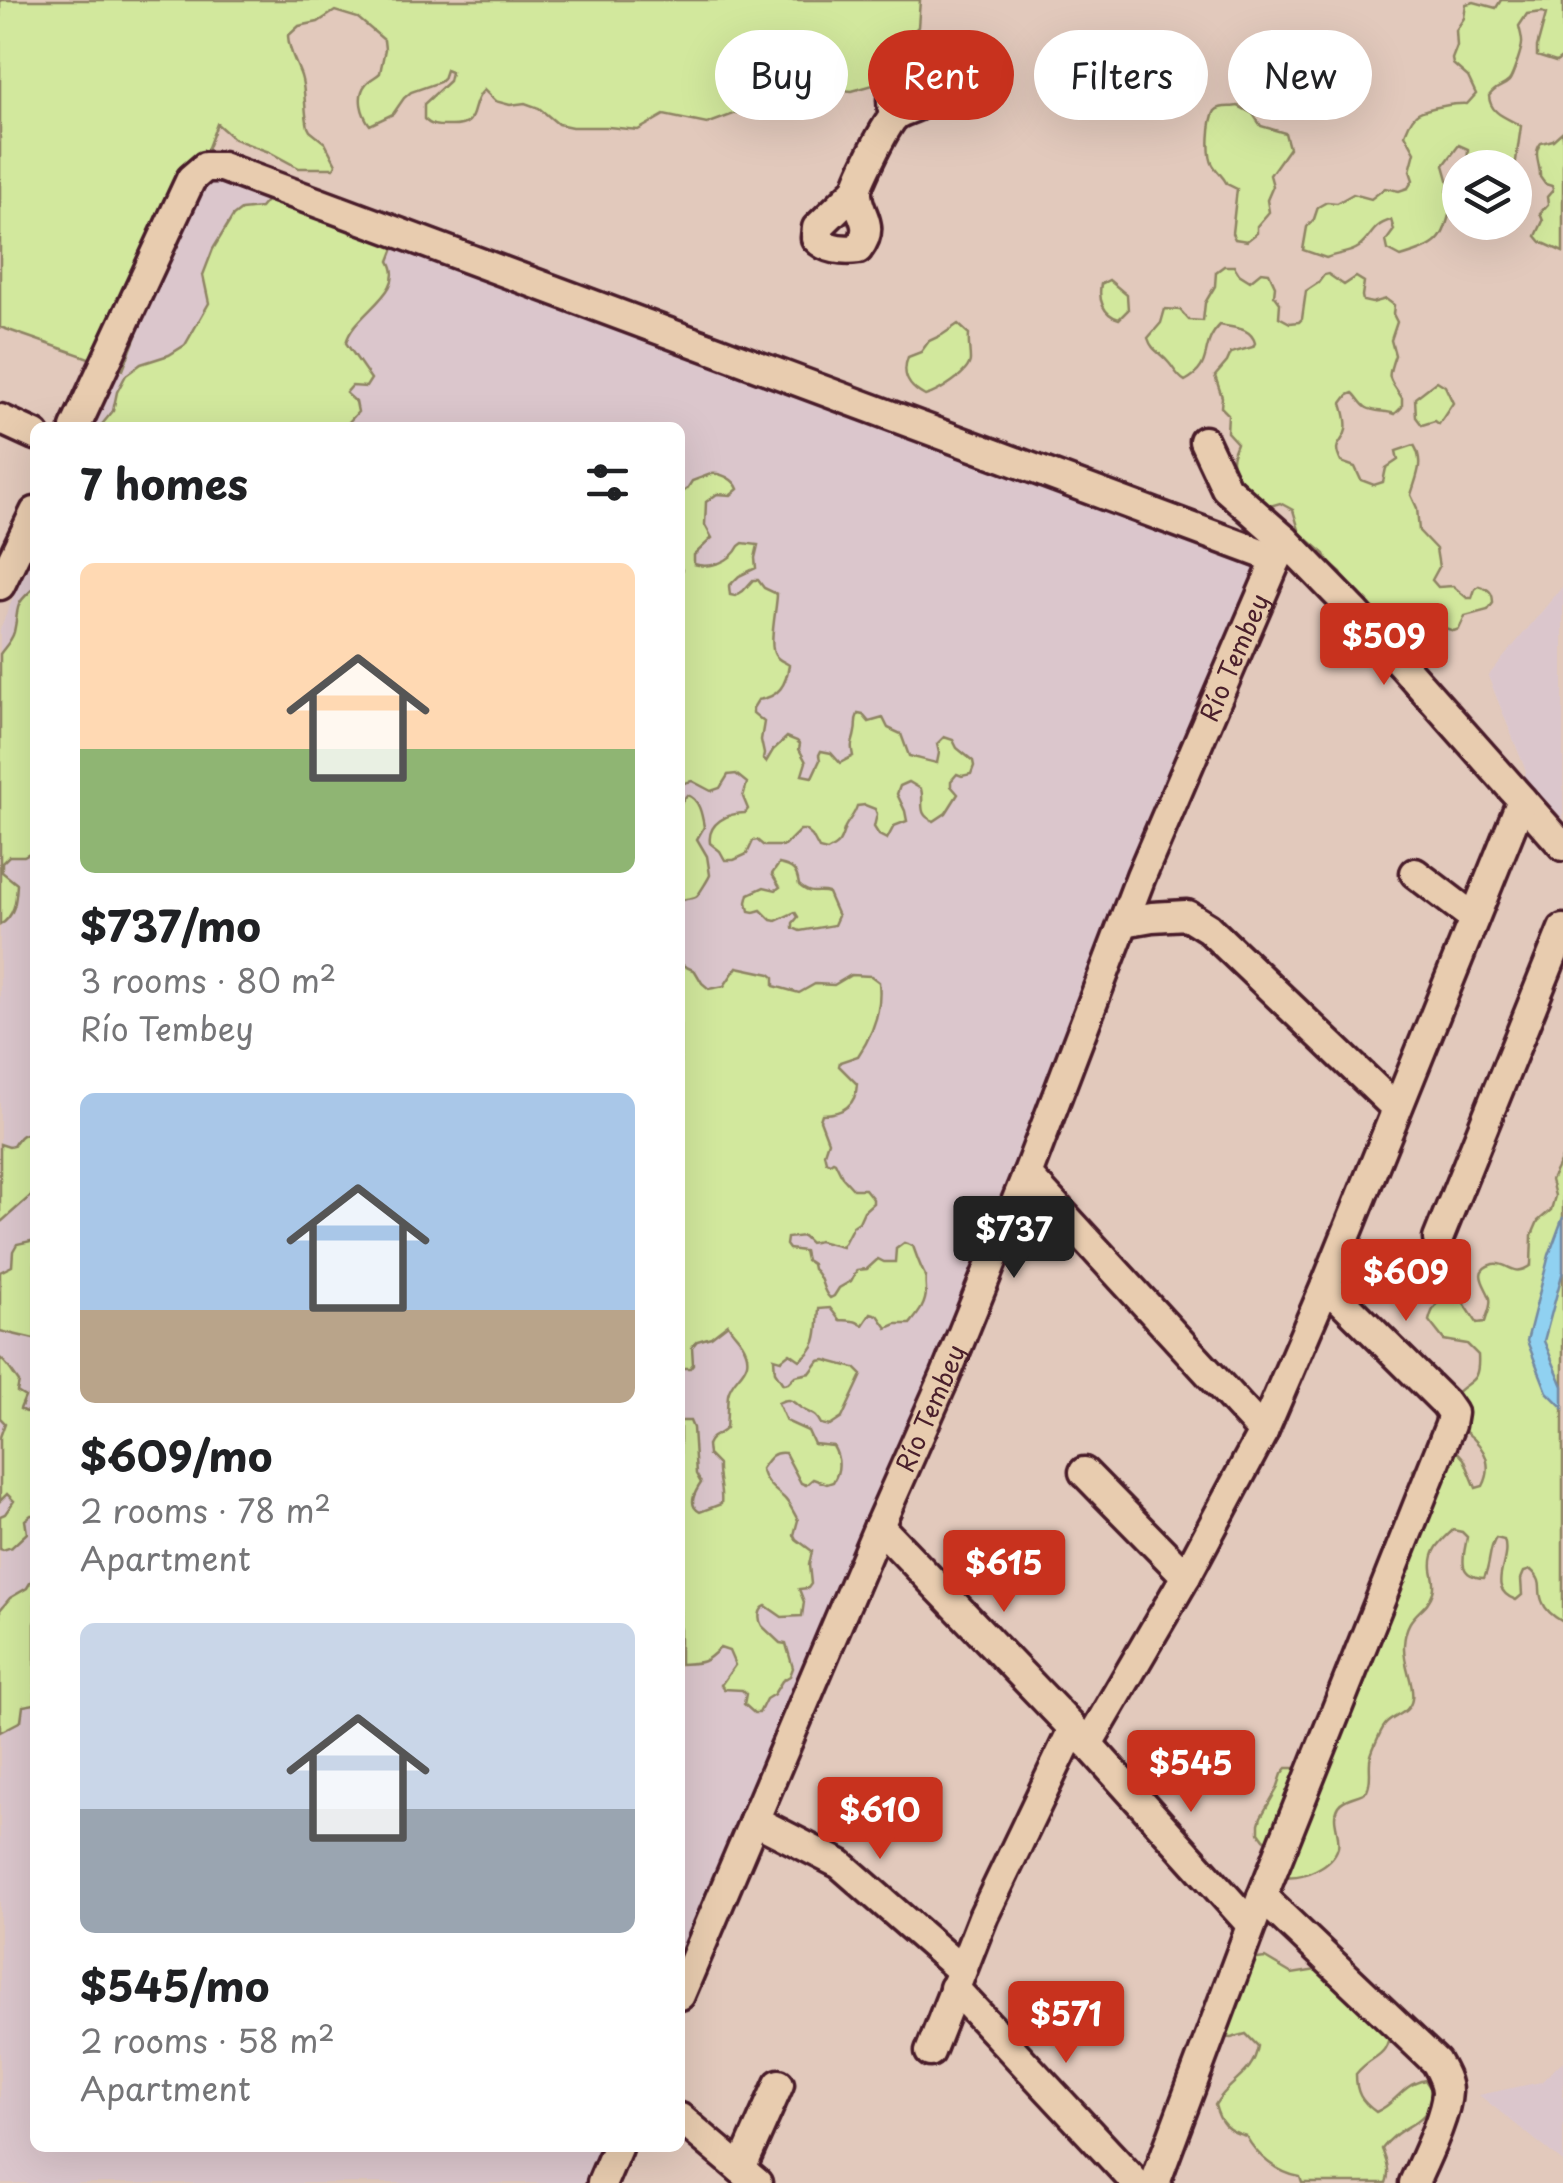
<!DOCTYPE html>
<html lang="en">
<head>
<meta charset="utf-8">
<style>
  body { margin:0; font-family:"Playpen Sans",sans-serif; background:#f6f6f6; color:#202124; height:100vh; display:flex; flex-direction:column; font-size:38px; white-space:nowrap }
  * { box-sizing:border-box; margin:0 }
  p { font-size:32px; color:#757577 }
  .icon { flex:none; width:55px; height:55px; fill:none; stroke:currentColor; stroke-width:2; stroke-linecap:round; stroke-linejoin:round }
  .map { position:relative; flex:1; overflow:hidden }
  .sheet { position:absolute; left:30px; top:422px; width:655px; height:1730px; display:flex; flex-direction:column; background:#fff; border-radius:15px; box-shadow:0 10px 40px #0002 }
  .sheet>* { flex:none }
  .top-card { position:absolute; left:715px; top:30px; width:698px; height:90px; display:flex; gap:20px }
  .fabs { position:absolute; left:1442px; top:150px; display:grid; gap:20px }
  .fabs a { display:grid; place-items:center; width:90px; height:90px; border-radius:50%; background:#fff; box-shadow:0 10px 40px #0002; font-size:50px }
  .price { position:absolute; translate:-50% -85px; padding:0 22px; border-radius:10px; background:#c8321e; color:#fff; font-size:32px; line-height:65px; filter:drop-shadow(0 2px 5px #0008) }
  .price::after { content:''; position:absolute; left:50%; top:60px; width:30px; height:22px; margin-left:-15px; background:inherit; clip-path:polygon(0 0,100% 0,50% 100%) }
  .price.selected { background:#222; color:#fff }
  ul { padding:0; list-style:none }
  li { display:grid; align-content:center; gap:20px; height:530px; padding:0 50px }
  li span { display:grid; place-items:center; height:310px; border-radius:15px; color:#555 }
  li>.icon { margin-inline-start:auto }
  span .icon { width:180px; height:180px; fill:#fffc; stroke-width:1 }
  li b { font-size:42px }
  h2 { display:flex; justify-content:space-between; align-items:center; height:120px; padding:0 50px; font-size:42px }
  .pill { padding:0 35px; border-radius:45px; background:#fff; box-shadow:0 10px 40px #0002; font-size:35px; line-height:90px }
  .pill.selected { background:#c8321e; color:#fff }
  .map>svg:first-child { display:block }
  .built { fill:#dbc6cc }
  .green { fill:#d2e89d; stroke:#8e8464; stroke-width:2.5 }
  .water { fill:#90d1f1; stroke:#748aa2; stroke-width:2.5 }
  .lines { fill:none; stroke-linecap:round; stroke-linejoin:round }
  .minor-casing { stroke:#4a1f2b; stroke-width:35 }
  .minor { stroke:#e8ccaf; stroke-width:28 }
  .labels { text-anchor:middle; stroke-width:10; stroke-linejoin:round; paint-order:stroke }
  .street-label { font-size:25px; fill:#4a1f2b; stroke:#e8ccaf }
</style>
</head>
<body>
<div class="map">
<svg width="1563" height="2183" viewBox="0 0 1563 2183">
  <rect width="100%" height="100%" fill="#e2c9bc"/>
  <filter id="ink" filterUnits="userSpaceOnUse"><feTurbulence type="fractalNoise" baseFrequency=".01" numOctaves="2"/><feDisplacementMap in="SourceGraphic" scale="20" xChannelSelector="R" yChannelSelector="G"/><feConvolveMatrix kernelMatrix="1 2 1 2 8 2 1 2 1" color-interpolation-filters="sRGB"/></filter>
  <g filter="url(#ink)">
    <path class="built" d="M203,151L1273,563L680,1971V428H84Z
      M35,545V2148H606L591,2183H0V629Z
      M1563,586V822L1523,781L1526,771L1488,676Z
      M1563,2061V2162L1479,2095L1541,2082Z"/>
    <path class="green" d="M0,0H920L918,27L897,47L884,82L852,91L816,88L805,93L807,87L776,105L750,108L707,124L664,115L638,130L608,127H572L558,124L539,108L525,103L510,105L495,101L484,90C467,106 483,128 447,126C436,126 431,126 424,119V104L449,81L451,72L446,70L443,79L440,82L411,92L404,98L393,114L370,125C362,115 356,96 366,84C370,79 376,77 380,73L385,49L384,40L358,18L335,11L318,22L299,26L288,36C289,52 296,62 301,76C306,92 304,110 308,127L310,131L325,143L336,164L334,168H299L269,152L234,139L217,124L123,370L0,327Z
      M1501,0H1563V57L1556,62L1537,56V47L1546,14L1542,12L1527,14L1519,26C1520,31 1522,37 1522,42C1523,47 1512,78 1509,81C1502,88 1496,86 1489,96C1490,115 1509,118 1521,126L1515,168L1467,167L1468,149L1459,145L1444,165L1449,183L1447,193L1453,201C1442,241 1443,244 1401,257L1388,250L1386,241L1394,230L1391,220C1371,226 1373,236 1359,247C1349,254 1338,253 1326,258L1303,250L1307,227L1314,219L1318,207L1327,202L1337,203L1353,194L1371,199L1385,188L1399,191L1408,188L1413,180L1410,171L1415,152L1405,134C1408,127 1411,117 1418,113C1427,108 1457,103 1467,104L1476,94L1468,77L1453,64L1452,59L1457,46L1456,30L1464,18L1466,4L1474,2L1496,8Z
      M1238,106L1253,114L1261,126L1285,133L1289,148L1270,175L1273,186L1267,200L1269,212L1257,226V233L1247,241L1235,239L1232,233L1237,189L1227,184C1223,176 1218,173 1213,165C1207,155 1209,120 1215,111C1220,105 1231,108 1238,106Z
      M1563,131V252L1541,242L1536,236L1543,221L1540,213L1548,204L1547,197L1553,190L1552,186L1545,184L1540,177C1541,165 1532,154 1541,143L1553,140Z
      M266,201H275L396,243L389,261C408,292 353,313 346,343L371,379L366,387L352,386L346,393L356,402L358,412L348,423V427L99,428L113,411L117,392L126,375L141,364L169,355L185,345L209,303L203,275L213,249L233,216L241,210L260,208Z
      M1224,266H1234L1239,274L1250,281L1261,272L1269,273L1275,286L1274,295L1280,303L1279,317L1290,323L1299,322L1302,319L1306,291L1318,283L1324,275L1328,274L1344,285L1356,277L1364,282L1362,296L1363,301L1372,303L1386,299L1394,305L1393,314L1397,322L1391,340L1395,355C1386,381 1388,376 1402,398V407L1395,414C1387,411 1374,412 1367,408C1361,405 1358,397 1353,393L1348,395L1342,403C1344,411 1348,421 1346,430C1343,446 1331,441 1341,462L1355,467L1361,480L1374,485L1383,482L1386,468L1398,460L1396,451L1414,445C1425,463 1416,477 1411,495L1417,508L1419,531L1436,549L1439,567L1432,580L1438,587L1453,586L1467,598H1472L1475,589L1479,586C1489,589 1493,592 1493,603L1488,610L1465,616L1459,629L1454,631L1445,628L1423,627L1408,647L1403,646L1378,619L1372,608L1364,604L1347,585L1341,573L1329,563L1325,554L1300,533L1293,510L1280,503L1270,506C1258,491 1233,481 1232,460C1232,454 1235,449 1237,443L1227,432L1228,414L1221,407L1222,397L1215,376L1227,362L1231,353L1253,347L1255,343C1251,327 1234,328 1220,325C1198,347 1215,365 1185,381C1177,376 1175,370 1169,363C1160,352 1152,351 1148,338L1161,323L1165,309L1180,310L1189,320L1203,321L1205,303L1215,286L1216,272Z
      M1109,280L1127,295L1128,310L1119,319C1103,315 1098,299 1101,284Z
      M958,324L969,334C968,343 970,351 970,360C970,373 937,393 925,396C908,387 901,375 908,357L921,352L929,341L942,335Z
      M1437,381L1445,386L1453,403L1439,424L1435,421L1422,425L1416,417L1415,398Z
      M711,474C721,472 735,480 738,489L731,495L717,494L706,502L705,525L712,538L694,555V564C710,569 731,562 739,546L743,543L758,545L755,558L756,568L739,576L729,586L730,595L735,596L743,591L753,580H758L764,588L777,594C777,607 768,645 775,655C778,660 785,662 789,665C786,685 779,697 758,700L753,708V713L764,722L761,740L764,754L763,759L766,762L773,750L787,737L797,741L800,744L799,749L806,762L802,775L812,777L820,760L819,755L821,751L831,753L840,763L853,756C850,742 853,745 855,732C857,725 854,722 858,714L863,715L869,722L883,718L888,728L901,734L909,756C914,757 934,763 937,763L939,753L937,744L944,737L953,740L957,748L973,761L974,766L971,774L962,776L957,774L951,781V786L958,794L946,813L934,821C916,815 925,802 921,789L909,782L900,786L897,794L905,811L907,821L894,826L887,839L879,835L874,827L877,814L875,809L865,805L857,806C854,816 849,819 845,827C840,841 841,844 827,851L819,849L812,836L805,830H800L784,846H764L757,840L753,841L747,854L734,860H725L720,851L710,843C707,823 728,813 745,813L748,809L743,797L747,783L736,774L728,775L720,788L711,791L692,781L680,784V575L682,570L680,566V494L687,489L692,481Z
      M35,587V850L24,856H9L2,863V872L17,884C16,901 15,916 0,925V654C5,647 12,640 14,632C20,605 12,607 35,587Z
      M687,795C699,798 702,815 704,827L697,839L707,856L710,875C709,878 699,894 697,896C693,900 685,897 680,902V804Z
      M779,864C793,867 797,870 799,885C812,897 817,889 828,893L838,916L834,925L800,931L793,928V923L798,917L795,912L776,921L771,920L761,910L754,912L749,911L747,902L749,894L764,887L776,890L780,887L772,874Z
      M680,964L695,971L702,983L709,989L724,986L737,967L770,974L774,977V986L799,993L815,984L834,985L851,975L871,976L879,982C882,1009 873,1034 858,1056L840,1062L839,1066L857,1084C856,1105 843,1114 822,1114L820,1120L828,1141L824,1153L826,1161L830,1163L833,1161L835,1162L843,1178L853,1189H865L873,1199V1203L864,1211L859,1222L853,1226L842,1247L819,1241L810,1243L803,1236L787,1238L786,1245L789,1249L804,1251L806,1260L812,1264L813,1269C825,1279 820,1289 830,1298L834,1296L839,1288L851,1281L857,1270L867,1269L878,1259L884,1262H895L896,1249L904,1243L913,1246C917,1257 920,1267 926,1277C925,1281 926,1286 926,1291C926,1305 918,1314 910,1324H896L887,1328L878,1315L871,1313L863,1325C860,1324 856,1321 853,1321C834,1318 845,1326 830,1308L819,1309C817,1331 820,1346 800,1360L790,1353L781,1360L774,1358L775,1372L783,1384L788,1383L795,1376L810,1373L819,1361L825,1360L855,1368L862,1375L842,1418L830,1426L821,1424C816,1414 813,1415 804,1410C793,1403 791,1396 778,1403L786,1421L808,1431L814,1444L833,1446C840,1458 841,1470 833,1482L827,1484L813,1479L806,1485L801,1483L785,1453C772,1451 768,1459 761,1469C765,1483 773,1488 783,1497C790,1503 793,1512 798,1520L794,1535L796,1539L812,1551L809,1565L811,1584L808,1588L799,1589L804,1602L802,1616L782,1617L766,1606C758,1609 758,1619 762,1626L780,1643L786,1644L793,1668L790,1676L782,1681L774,1694L766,1699L759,1713H754L744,1704L746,1694L742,1690L724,1689L721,1685L735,1665L729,1651L720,1648C704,1664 702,1663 680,1664V1421H690L693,1428L696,1474L701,1483C695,1492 687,1505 700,1512L721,1504C723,1490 717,1479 718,1465L708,1455L707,1445C711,1434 720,1436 726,1428C727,1420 727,1402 728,1395C731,1375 759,1370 742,1343C738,1336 732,1332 728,1324L711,1337L697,1341L692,1347L693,1364L690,1368H683L680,1366Z
      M35,1132V1192L0,1223V1144L9,1147L13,1146C21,1134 20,1135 35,1132Z
      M1563,1156V1622C1556,1618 1546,1611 1543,1603C1536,1589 1546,1584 1531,1570L1524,1572L1521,1579L1522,1595L1516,1600C1484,1588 1512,1562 1504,1540L1496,1538C1488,1549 1491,1565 1484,1578C1455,1576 1464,1556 1467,1537L1462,1532L1453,1530C1441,1542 1430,1550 1432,1569C1433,1577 1436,1584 1433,1592C1426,1614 1406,1611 1404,1645C1403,1665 1415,1685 1412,1699C1410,1714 1393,1715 1385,1725C1381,1730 1370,1754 1370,1761C1369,1772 1372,1780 1367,1791C1358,1797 1344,1797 1338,1806C1330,1819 1341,1833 1338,1847C1333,1866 1302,1879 1284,1876L1270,1843L1264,1839L1259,1832V1824L1261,1817L1277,1789L1282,1774L1287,1768H1295L1301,1772L1414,1486L1413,1470L1454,1448L1464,1459L1476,1488L1483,1486C1496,1461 1480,1440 1458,1427L1452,1398C1467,1378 1480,1387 1478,1355L1467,1344L1444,1340L1429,1321C1432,1307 1439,1299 1453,1295L1460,1297L1477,1323L1485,1322C1487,1314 1492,1306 1490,1298C1487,1287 1470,1270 1493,1264C1508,1261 1513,1279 1531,1265L1532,1235L1538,1221L1551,1210L1555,1196L1551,1180Z
      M35,1240V1338L34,1339L0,1331V1272L12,1266L13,1251L17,1244Z
      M0,1358C6,1362 14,1375 19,1382L17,1392L25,1397L20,1409L26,1412H35V1515H31L25,1520L27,1533L12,1547L3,1550L0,1549V1516L5,1514L14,1501L7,1494L0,1501V1437L5,1423L0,1418Z
      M35,1575V1704L23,1706L21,1721L0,1732V1610L10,1598L27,1588Z
      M1265,1958L1292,1974L1323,1969L1338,1977L1342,1993L1391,2027C1387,2061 1374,2052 1356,2074C1356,2093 1361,2101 1376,2112C1399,2102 1399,2086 1425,2080L1434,2093C1426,2129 1402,2121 1382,2149C1386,2160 1391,2171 1386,2183H1302L1300,2177C1277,2173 1257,2156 1246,2136C1227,2131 1220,2124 1215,2105C1229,2080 1253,2076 1258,2046L1246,2034L1231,2038L1213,2036L1250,1960Z"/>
    <path class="water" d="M1563,1217V1271L1544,1341L1563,1386V1408L1547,1392L1527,1341L1549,1255Z"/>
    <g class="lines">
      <g class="minor-casing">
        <g id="minor">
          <path d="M894,116C889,94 893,82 908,65"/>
          <path d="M857,189L817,228L816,238C826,249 843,251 858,249C878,222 855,215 857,189C858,181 887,122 894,117C898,112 910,109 916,106"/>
          <path d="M0,419L35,435"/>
          <path d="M75,428L191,179L205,167H222L1277,559"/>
          <path d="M1204,441L1226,488L1285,540L1356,613L1563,846"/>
          <path d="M0,585L35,512"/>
          <path d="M1415,873L1474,918"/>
          <path d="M1124,922L1152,917L1187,915L1208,928L1396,1108"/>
          <path d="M1027,1175L1263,1432"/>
          <path d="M1438,1239L1563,929"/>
          <path d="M1084,1472L1186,1576"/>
          <path d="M879,1526L1088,1744L1251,1925"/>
          <path d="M1088,1744L1186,1576L1263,1432L1326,1285L1522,800"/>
          <path d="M754,1820L840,1864L961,1970"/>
          <path d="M1262,1897L1436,2062C1441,2071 1447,2081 1447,2092C1446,2116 1424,2160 1414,2183"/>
          <path d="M954,1988L1136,2183"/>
          <path id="s1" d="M680,1995L879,1526L945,1377L1027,1175L1141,876L1285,540"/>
          <path d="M930,2052L983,1917L1073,1729"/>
          <path d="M680,2118L757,2183"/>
          <path d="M741,2169L779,2084"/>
          <path d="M602,2183L617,2148"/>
          <path d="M1155,2183L1262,1897L1450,1425L1452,1413L1445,1403L1326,1285"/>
        </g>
      </g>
      <use href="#minor" class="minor"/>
    </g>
  </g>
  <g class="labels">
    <g class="street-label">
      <text dy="9" stroke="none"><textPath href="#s1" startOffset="1448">Río Tembey</textPath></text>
      <text dy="9" stroke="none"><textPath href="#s1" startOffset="638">Río Tembey</textPath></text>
    </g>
  </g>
</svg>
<div class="fabs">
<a><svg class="icon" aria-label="layers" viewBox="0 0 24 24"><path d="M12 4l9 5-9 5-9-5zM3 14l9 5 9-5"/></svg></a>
</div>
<b class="price" style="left:1384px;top:688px">$509</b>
<b class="price selected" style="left:1014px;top:1281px">$737</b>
<b class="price" style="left:1406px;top:1324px">$609</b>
<b class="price" style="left:1004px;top:1615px">$615</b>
<b class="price" style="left:1191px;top:1815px">$545</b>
<b class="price" style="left:880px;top:1862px">$610</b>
<b class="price" style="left:1066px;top:2066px">$571</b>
<div class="top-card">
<a class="pill">Buy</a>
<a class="pill selected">Rent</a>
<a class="pill">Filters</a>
<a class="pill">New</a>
</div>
<section class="sheet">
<h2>7 homes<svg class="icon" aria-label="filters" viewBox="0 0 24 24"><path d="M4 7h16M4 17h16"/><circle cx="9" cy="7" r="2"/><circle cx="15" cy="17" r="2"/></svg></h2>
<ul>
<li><span style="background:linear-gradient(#ffd9b3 60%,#8fb573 0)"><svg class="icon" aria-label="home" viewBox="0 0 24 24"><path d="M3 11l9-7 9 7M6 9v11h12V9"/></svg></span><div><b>$737/mo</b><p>3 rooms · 80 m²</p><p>Río Tembey</p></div></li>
<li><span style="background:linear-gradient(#a9c7e8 70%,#b9a48a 0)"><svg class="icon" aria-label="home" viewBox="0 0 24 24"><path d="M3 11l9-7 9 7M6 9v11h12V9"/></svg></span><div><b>$609/mo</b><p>2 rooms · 78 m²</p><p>Apartment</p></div></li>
<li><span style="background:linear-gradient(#c9d6e8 60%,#9aa5b1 0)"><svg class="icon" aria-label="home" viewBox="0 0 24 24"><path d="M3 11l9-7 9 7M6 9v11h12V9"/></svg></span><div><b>$545/mo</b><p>2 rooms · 58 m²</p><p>Apartment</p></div></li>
</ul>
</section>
</div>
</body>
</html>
